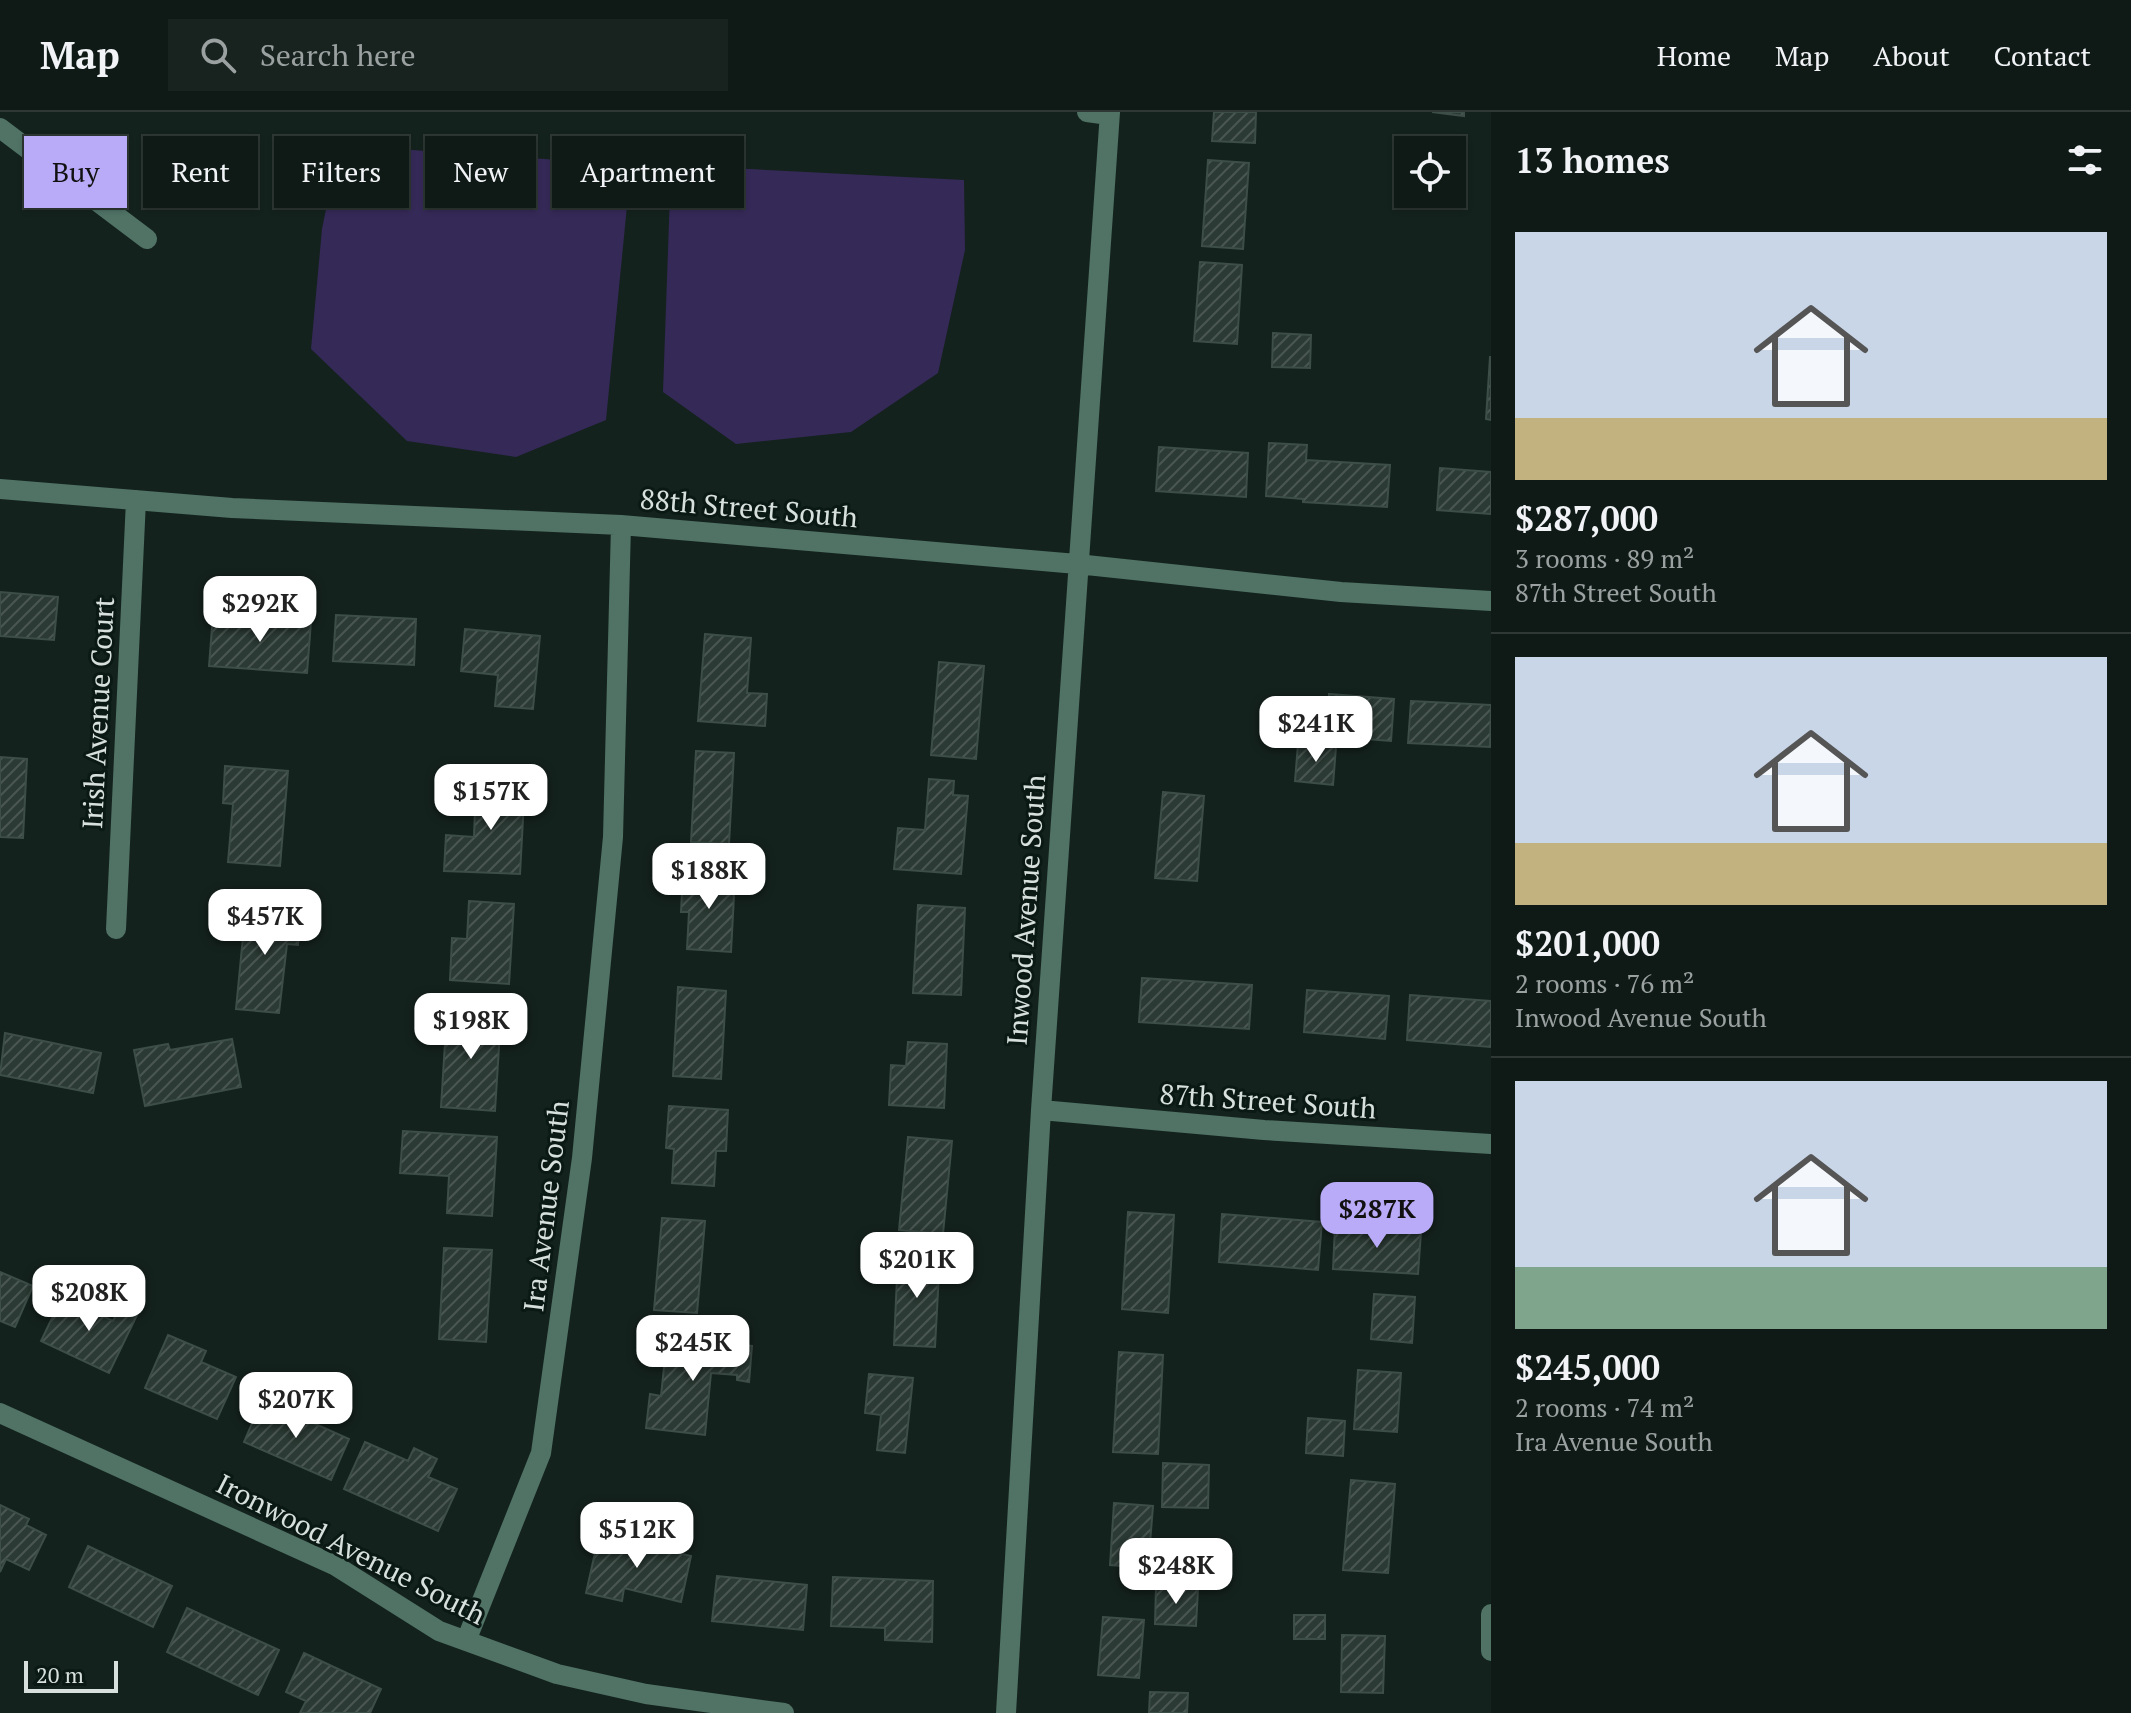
<!DOCTYPE html>
<html lang="en">
<head>
<meta charset="utf-8">
<style>
  body { margin:0; font-family:"PT Serif",serif; background:#18231f; color:#f1f3f6; height:100vh; display:flex; flex-direction:column; font-size:30px; white-space:nowrap }
  * { box-sizing:border-box; margin:0 }
  p { font-size:26px; color:#9ba1a1 }
  .icon { flex:none; width:44px; height:44px; fill:none; stroke:currentColor; stroke-width:2; stroke-linecap:round; stroke-linejoin:round }
  .map { position:relative; flex:1; overflow:hidden }
  .sheet { display:flex; flex-direction:column; background:#0f1a16; width:640px }
  .sheet>* { flex:none }
  .hud { position:absolute; left:24px; top:24px; width:760px; height:72px; display:flex; gap:16px }
  .controls { position:absolute; left:1394px; top:24px; display:grid; gap:16px }
  .controls a { display:grid; place-items:center; width:72px; height:72px; border-radius:0px; background:#0f1a16; box-shadow:0 2px 6px #0004,0 0 0 2px #2f3835; font-size:40px }
  .scale { position:absolute; left:24px; bottom:20px; width:94px; box-sizing:border-box; padding-left:8px; border:4px solid #d7e0dc; border-top:0; font-size:22px; line-height:28px; white-space:nowrap; color:#d7e0dc; -webkit-text-stroke:6px #0a1914; paint-order:stroke }
  .price { position:absolute; translate:-50% -68px; padding:0 18px; border-radius:16px; background:#fff; color:#222; font-size:26px; line-height:52px; filter:drop-shadow(0 2px 4px #0008) }
  .price::after { content:''; position:absolute; left:50%; top:48px; width:24px; height:18px; margin-left:-12px; background:inherit; clip-path:polygon(0 0,100% 0,50% 100%) }
  .price.current { background:#b9abf7; color:#111 }
  ul { padding:0; list-style:none }
  li { display:grid; align-content:center; gap:16px; height:424px; padding:0 24px }
  li+li { border-top:2px solid #2f3835 }
  li span { display:grid; place-items:center; height:248px; border-radius:0px; color:#555 }
  li>.icon { margin-inline-start:auto }
  span .icon { width:144px; height:144px; fill:#fffc; stroke-width:1 }
  li b { font-size:34px }
  h2 { display:flex; justify-content:space-between; align-items:center; height:96px; padding:0 24px; font-size:34px }
  .tag { padding:0 28px; border-radius:0px; background:#0f1a16; box-shadow:0 2px 6px #0004,0 0 0 2px #2f3835; font-size:28px; line-height:72px }
  .tag.current { background:#b9abf7; color:#111 }
  header { display:flex; align-items:center; gap:48px; box-sizing:border-box; height:112px; padding:0 40px; background:#0f1a16; border-bottom:2px solid #2f3835 }
  header strong { font-size:38px }
  nav { display:flex; gap:44px; margin-inline-start:auto; font-size:28px }
  .search { width:560px; height:72px; background:#18231f; display:flex; align-items:center; gap:20px; box-sizing:border-box; padding:0 28px; border-radius:0px; color:#9ba1a1; font-size:30px }
  main { display:flex; flex:1; min-height:0 }
  .map>svg:first-child { display:block }
  .garden { fill:#352957 }
  .building { fill:url(#building-hatch); stroke:#3d4d47; stroke-width:2 }
  .lines { fill:none; stroke-linecap:round; stroke-linejoin:round }
  .minor { stroke:#507366; stroke-width:20 }
  .labels { text-anchor:middle; stroke-width:6; stroke-linejoin:round; paint-order:stroke }
  .street-label { font-size:28px; fill:#d7e0dc; stroke:#0a1914 }
</style>
</head>
<body>
<header>
<strong>Map</strong>
<div class="search"><svg class="icon" aria-label="search" viewBox="0 0 24 24"><circle cx="10" cy="10" r="6"/><path d="M15 15l6 6"/></svg>Search here</div>
<nav><a>Home</a><a>Map</a><a>About</a><a>Contact</a></nav>
</header>
<main>
<div class="map">
<svg width="1491" height="1601" viewBox="0 0 1491 1601">
  <defs>
    <pattern id="building-hatch" width="6" height="6" patternUnits="userSpaceOnUse" patternTransform="scale(2)"><rect width="6" height="6" fill="#2b3a34"/><path d="M-1 1l2-2M0 6l6-6M5 7l2-2" fill="none" stroke="#495651"/></pattern>
  </defs>
  <rect width="100%" height="100%" fill="#14221d"/>
  <path class="garden" d="M339,33L631,53L606,308L516,345L407,329L311,237L322,117Z
    M671,53L964,68L965,138L938,261L851,320L736,332L663,280Z"/>
  <path class="building" d="M1214,0H1256L1255,31L1212,29Z
    M1432,0H1464V4Z
    M1208,48L1249,51L1243,137L1202,134Z
    M1200,150L1242,153L1237,232L1194,229Z
    M1273,221L1311,223L1310,256L1272,255Z
    M1490,245H1491V308L1486,307Z
    M1269,331L1307,333L1306,348L1390,353L1387,395L1303,390V387L1266,384Z
    M1159,335L1248,341L1246,385L1156,379Z
    M1440,356L1491,360V402L1437,398Z
    M0,480L58,485L54,528L0,524Z
    M213,503L311,510L307,561L209,554Z
    M336,503L416,507L414,553L333,549Z
    M465,517L540,524L533,597L495,594L498,563L461,559Z
    M705,522L751,526L747,581L767,582L765,614L698,609Z
    M939,550L984,554L976,647L931,643Z
    M1329,582L1394,587L1391,629L1326,624Z
    M1411,589L1491,593L1490,635L1408,631Z
    M1298,632L1336,635L1333,673L1295,669Z
    M696,639L734,641L729,732L691,730Z
    M0,645L27,647L23,726L0,725Z
    M225,654L288,659L280,754L228,750L233,692L223,691Z
    M929,667L954,669L953,683L968,684L961,762L894,757L898,716L925,718Z
    M476,668L525,670L520,762L444,759L446,723L474,725Z
    M1163,680L1204,684L1197,769L1155,766Z
    M683,761L735,765L731,840L687,837L689,800H681Z
    M469,789L514,792L509,872L450,868L452,826L467,827Z
    M918,793L965,796L961,883L913,881Z
    M246,794L301,799L298,833L287,832L279,901L236,897Z
    M1142,866L1252,873L1249,917L1139,910Z
    M678,875L726,879L721,967L673,964Z
    M1307,878L1389,884L1385,927L1304,920Z
    M1410,883L1491,889V935L1407,928Z
    M447,899L501,903L495,999L441,995Z
    M5,921L101,941L93,981L0,963Z
    M232,927L241,975L145,994L134,938L168,932L170,938Z
    M908,930L947,932L944,996L889,993L891,953L906,954Z
    M669,994L728,998L726,1039H716L714,1074L672,1071L674,1037L666,1036Z
    M403,1019L497,1025L492,1104L447,1101L449,1064L400,1061Z
    M908,1025L952,1029L943,1122L899,1118Z
    M1128,1100L1174,1103L1168,1201L1122,1197Z
    M1222,1102L1322,1110L1318,1158L1219,1150Z
    M662,1106L705,1109L697,1201L654,1198Z
    M1335,1114L1421,1120L1418,1162L1333,1157Z
    M444,1136L492,1138L486,1230L439,1227Z
    M898,1142L940,1143L935,1235L894,1233Z
    M0,1160L33,1174L15,1215L0,1209Z
    M1374,1182L1415,1185L1412,1231L1371,1227Z
    M62,1185L113,1209L121,1193L138,1201L109,1261L41,1229Z
    M168,1223L206,1239L201,1250L236,1265L217,1307L145,1276Z
    M667,1226L752,1234L749,1270L737,1268V1263L711,1261L705,1323L646,1316L650,1282L661,1284Z
    M1119,1240L1163,1243L1158,1342L1113,1340Z
    M1358,1258L1401,1261L1397,1320L1354,1317Z
    M869,1262L913,1266L905,1341L877,1338L881,1303L865,1301Z
    M262,1288L349,1327L331,1368L244,1330Z
    M1308,1306L1345,1309L1343,1344L1306,1341Z
    M365,1330L408,1349L414,1336L437,1347L428,1365L457,1377L438,1419L344,1377Z
    M1163,1351L1209,1353L1208,1396L1162,1395Z
    M1351,1368L1395,1372L1388,1461L1343,1458Z
    M1114,1391L1153,1394L1148,1456L1110,1453Z
    M0,1393L29,1407L26,1413L46,1423L29,1458L6,1447L0,1460Z
    M599,1423L691,1444L681,1490L624,1476L622,1489L586,1481Z
    M88,1434L172,1474L153,1515L69,1475Z
    M717,1464L807,1473L803,1518L712,1509Z
    M833,1465L933,1469L932,1530L885,1528V1516L831,1514Z
    M1156,1475L1198,1477L1196,1514L1155,1512Z
    M187,1496L279,1538L258,1583L167,1540Z
    M1294,1503H1325V1527H1294Z
    M1103,1505L1144,1508L1139,1566L1098,1563Z
    M1342,1523L1385,1524L1383,1581L1341,1580Z
    M304,1541L381,1577L370,1601H300L306,1589L286,1580Z
    M1150,1580L1188,1581L1187,1601H1149Z"/>
  <g class="lines">
    <path class="minor" d="M1087,0L1109,3
      M0,16L147,127
      M0,377L232,396L621,413L1077,452L1341,480L1491,489
      M116,817L136,388
      M1041,998L1264,1018L1491,1032
      M0,1301L336,1454L439,1519L557,1562L646,1582L784,1601
      M1491,1502V1539
      M466,1529L541,1341L582,1046L613,725L621,413
      M1006,1601L1041,998L1110,0"/>
  </g>
  <g class="labels">
    <g class="street-label">
      <text transform="translate(749 396) rotate(5)" y="10">88th Street South</text>
      <text transform="translate(98 601) rotate(-87)" y="10">Irish Avenue Court</text>
      <text transform="translate(1026 798) rotate(-86)" y="10">Inwood Avenue South</text>
      <text transform="translate(1268 989) rotate(4)" y="10">87th Street South</text>
      <text transform="translate(546 1094) rotate(-83)" y="10">Ira Avenue South</text>
      <text transform="translate(351 1437) rotate(27)" y="10">Ironwood Avenue South</text>
    </g>
  </g>
</svg>
<div class="controls">
<a><svg class="icon" aria-label="locate" viewBox="0 0 24 24"><circle cx="12" cy="12" r="6"/><path d="M12 2v4M12 18v4M2 12h4M18 12h4"/></svg></a>
</div>
<div class="scale">20 m</div>
<b class="price" style="left:260px;top:532px">$292K</b>
<b class="price" style="left:1316px;top:652px">$241K</b>
<b class="price" style="left:491px;top:720px">$157K</b>
<b class="price" style="left:709px;top:799px">$188K</b>
<b class="price" style="left:265px;top:845px">$457K</b>
<b class="price" style="left:471px;top:949px">$198K</b>
<b class="price current" style="left:1377px;top:1138px">$287K</b>
<b class="price" style="left:917px;top:1188px">$201K</b>
<b class="price" style="left:89px;top:1221px">$208K</b>
<b class="price" style="left:693px;top:1271px">$245K</b>
<b class="price" style="left:296px;top:1328px">$207K</b>
<b class="price" style="left:637px;top:1458px">$512K</b>
<b class="price" style="left:1176px;top:1494px">$248K</b>
<div class="hud">
<a class="tag current">Buy</a>
<a class="tag">Rent</a>
<a class="tag">Filters</a>
<a class="tag">New</a>
<a class="tag">Apartment</a>
</div>
</div>
<section class="sheet">
<h2>13 homes<svg class="icon" aria-label="filters" viewBox="0 0 24 24"><path d="M4 7h16M4 17h16"/><circle cx="9" cy="7" r="2"/><circle cx="15" cy="17" r="2"/></svg></h2>
<ul>
<li><span style="background:linear-gradient(#c9d6e8 75%,#c2b280 0)"><svg class="icon" aria-label="home" viewBox="0 0 24 24"><path d="M3 11l9-7 9 7M6 9v11h12V9"/></svg></span><div><b>$287,000</b><p>3 rooms · 89 m²</p><p>87th Street South</p></div></li>
<li><span style="background:linear-gradient(#c9d6e8 75%,#c2b280 0)"><svg class="icon" aria-label="home" viewBox="0 0 24 24"><path d="M3 11l9-7 9 7M6 9v11h12V9"/></svg></span><div><b>$201,000</b><p>2 rooms · 76 m²</p><p>Inwood Avenue South</p></div></li>
<li><span style="background:linear-gradient(#c9d6e8 75%,#7fa58c 0)"><svg class="icon" aria-label="home" viewBox="0 0 24 24"><path d="M3 11l9-7 9 7M6 9v11h12V9"/></svg></span><div><b>$245,000</b><p>2 rooms · 74 m²</p><p>Ira Avenue South</p></div></li>
</ul>
</section>
</main>
</body>
</html>
